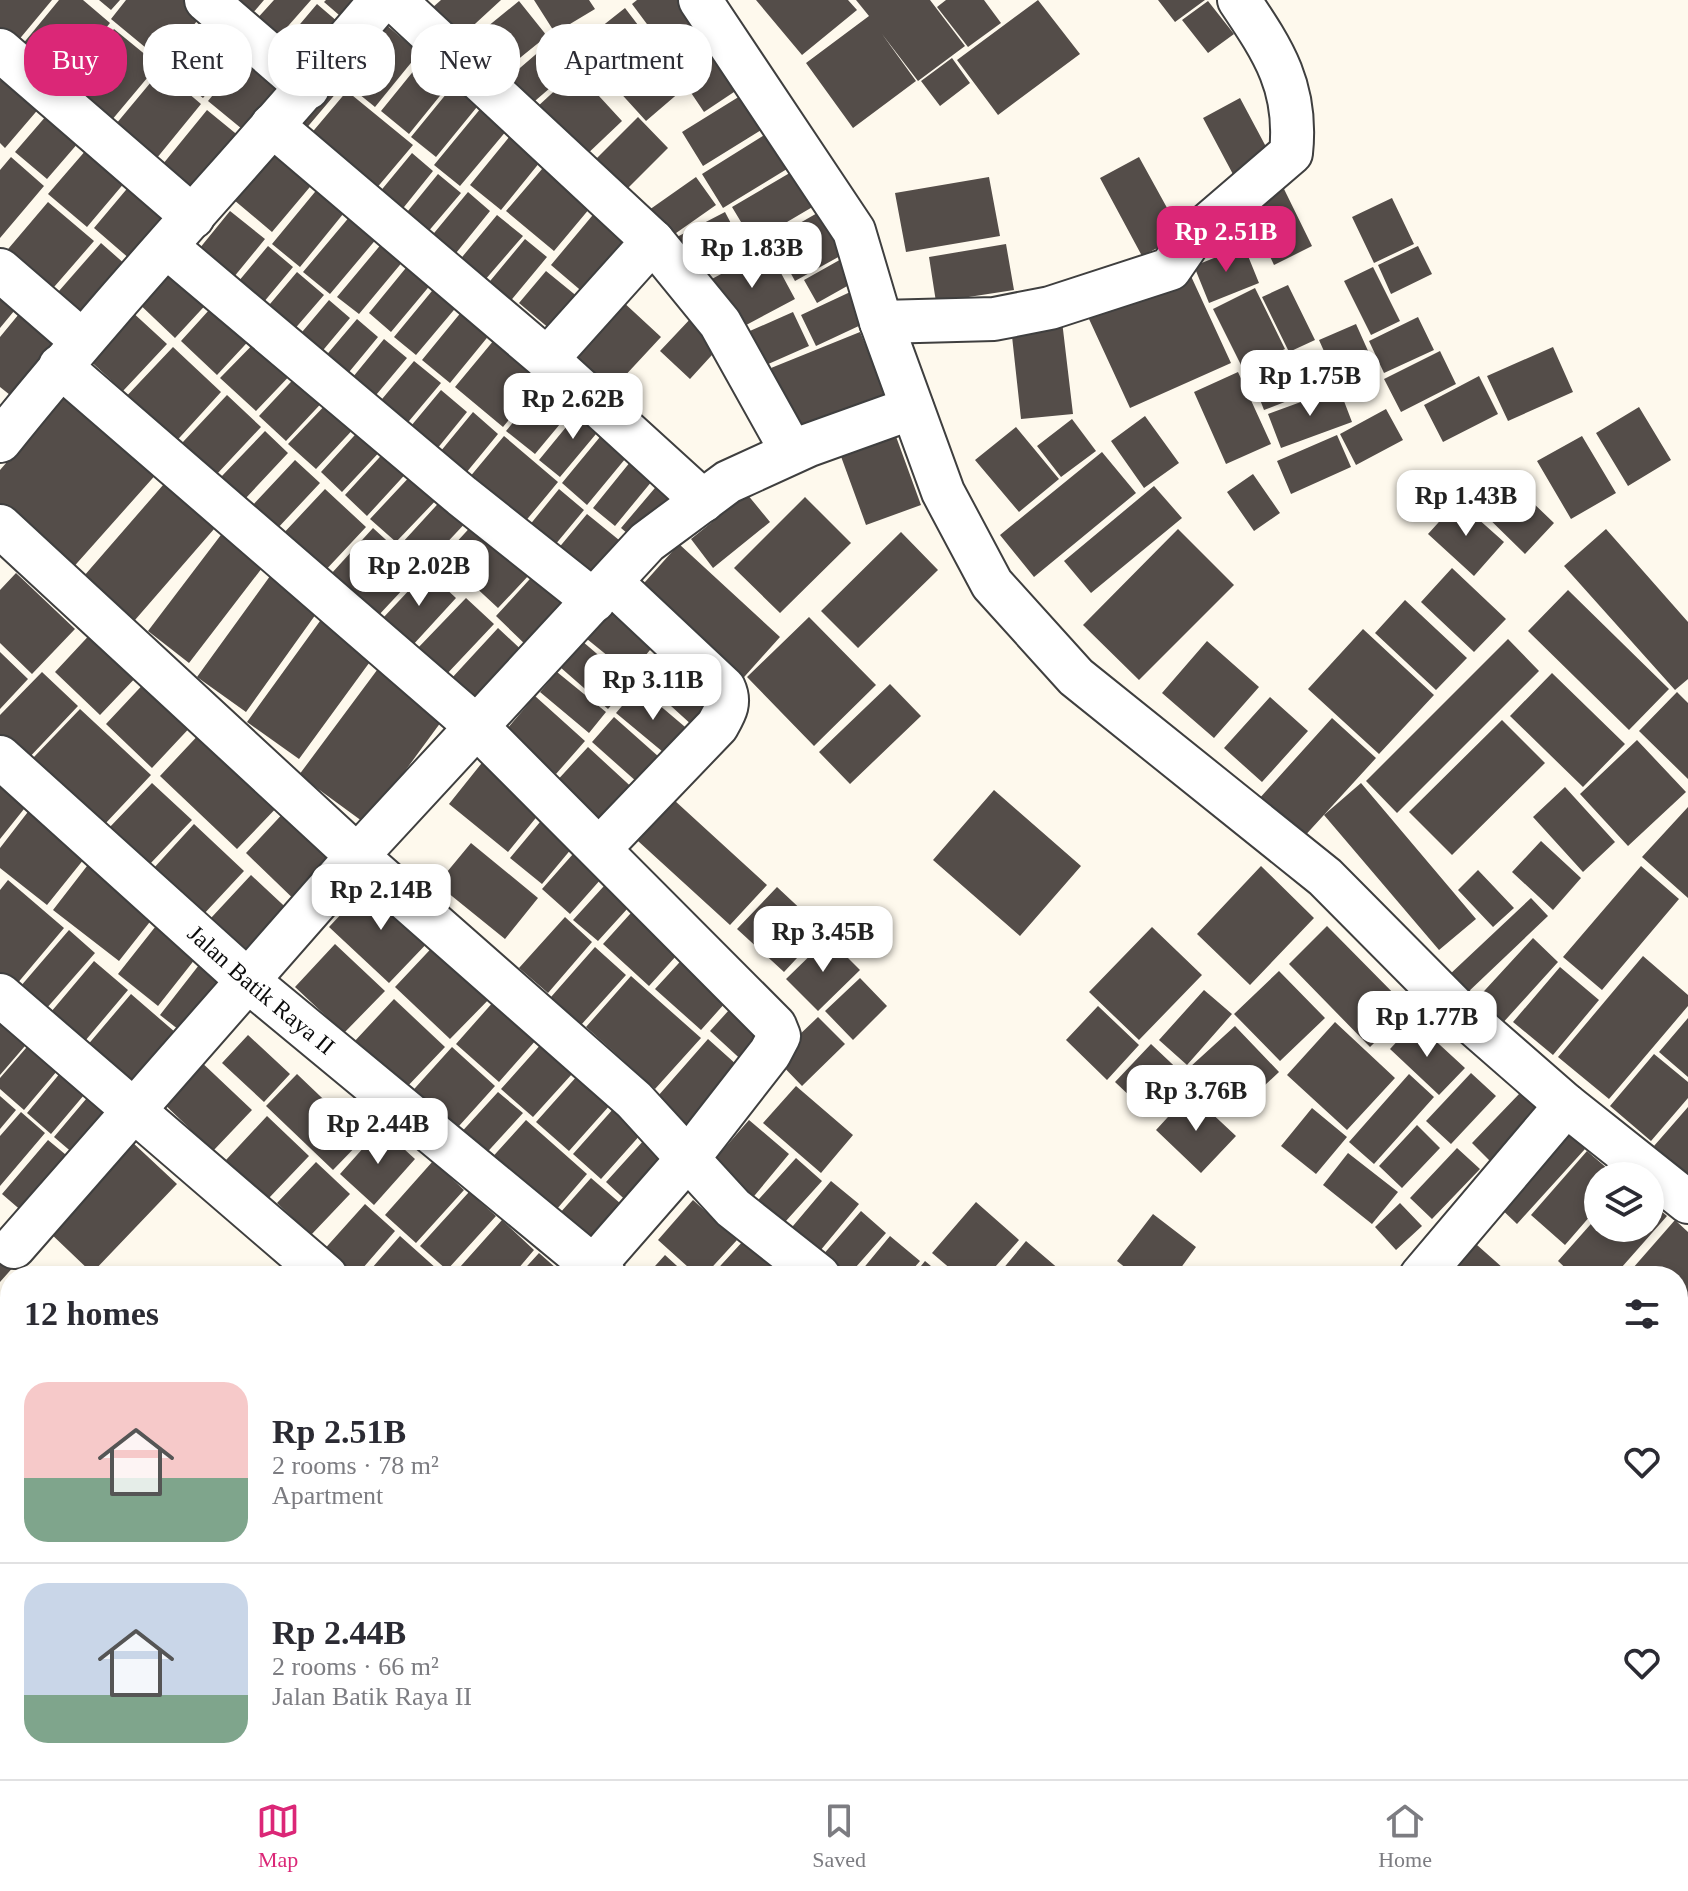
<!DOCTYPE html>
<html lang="en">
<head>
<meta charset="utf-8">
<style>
  body { margin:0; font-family:Georgia,serif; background:#f2f2f3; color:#2b2b33; height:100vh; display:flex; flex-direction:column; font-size:30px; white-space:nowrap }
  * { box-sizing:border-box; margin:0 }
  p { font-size:26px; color:#7c7c81 }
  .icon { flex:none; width:44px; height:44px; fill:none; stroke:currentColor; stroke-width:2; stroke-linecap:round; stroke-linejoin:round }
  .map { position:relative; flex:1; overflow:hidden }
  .drawer { position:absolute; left:0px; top:1266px; width:1688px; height:514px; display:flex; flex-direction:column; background:#fff; border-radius:32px 32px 0 0; box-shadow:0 4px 12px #0003 }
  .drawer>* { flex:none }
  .hud { position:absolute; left:24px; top:24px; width:800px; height:72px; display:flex; gap:16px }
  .buttons { position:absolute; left:1584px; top:1162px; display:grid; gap:16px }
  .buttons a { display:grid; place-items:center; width:80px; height:80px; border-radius:50%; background:#fff; box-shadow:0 4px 12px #0003; font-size:40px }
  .price { position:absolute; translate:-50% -68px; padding:0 18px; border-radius:16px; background:#fff; color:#222; font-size:26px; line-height:52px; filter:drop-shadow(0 2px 4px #0008) }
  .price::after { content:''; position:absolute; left:50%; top:48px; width:24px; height:18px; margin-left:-12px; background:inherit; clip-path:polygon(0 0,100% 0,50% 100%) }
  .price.on { background:#db2777; color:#fff }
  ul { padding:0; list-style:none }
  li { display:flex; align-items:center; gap:24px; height:200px; padding:0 24px }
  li+li { border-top:2px solid #e1e1e2 }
  li span { display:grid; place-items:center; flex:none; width:224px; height:160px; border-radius:24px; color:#555 }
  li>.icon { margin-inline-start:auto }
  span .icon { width:96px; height:96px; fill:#fffc; stroke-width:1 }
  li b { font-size:34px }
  h2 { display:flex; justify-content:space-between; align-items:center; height:96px; padding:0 24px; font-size:34px }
  .chip { padding:0 28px; border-radius:32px; background:#fff; box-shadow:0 4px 12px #0003; font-size:28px; line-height:72px }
  .chip.on { background:#db2777; color:#fff }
  .tab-bar { display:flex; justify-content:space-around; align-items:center; height:112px; border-top:2px solid #e1e1e2; background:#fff; font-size:22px; color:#7c7c81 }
  .tab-bar a { display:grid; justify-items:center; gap:4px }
  .tab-bar .on { color:#db2777 }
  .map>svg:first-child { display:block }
  .building { fill:#544d49 }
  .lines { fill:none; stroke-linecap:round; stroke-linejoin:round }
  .minor-casing { stroke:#3f3f3f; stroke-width:46 }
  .minor { stroke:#fff; stroke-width:42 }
  .labels { text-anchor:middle; stroke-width:8; stroke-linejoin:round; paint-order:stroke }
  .street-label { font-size:24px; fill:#0c0c0c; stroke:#fff }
</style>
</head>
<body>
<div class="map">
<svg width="1688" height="1779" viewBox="0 0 1688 1779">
  <rect width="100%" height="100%" fill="#fef9ed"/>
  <path class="building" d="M0,0H52L17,42L0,27Z
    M59,0H83L110,23L59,86L17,51Z
    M99,0H120L111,10Z
    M126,0H196L207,9L163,62L111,19Z
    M222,0H264L246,21Z
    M274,0H311L274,42L253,23Z
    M326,0H364L346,21L324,2Z
    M441,0H501L451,46L423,16Z
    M534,0H589L595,9L555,33Z
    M637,0H689L711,30L673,59L632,4Z
    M756,0H848L857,10L802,55Z
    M856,0H930L965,46L918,81L882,34L916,81L853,128L806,63L869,16Z
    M946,0H984L1001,23L968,47L937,7Z
    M1038,0L1080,54L998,115L957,60Z
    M1158,0H1205L1175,22Z
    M519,1L547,36L489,83L460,49Z
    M1208,1L1234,34L1208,53L1182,20Z
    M317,4L345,28L306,72L279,49Z
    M625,8L654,46L600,87L572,50Z
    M211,14L248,44L203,98L167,69Z
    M383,22L419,53L375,107L338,77Z
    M114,29L158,65L106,127L63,91Z
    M715,38L746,84L704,112L673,66Z
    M549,43L572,69L521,113L498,87Z
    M252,47L297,84L253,138L208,101Z
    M651,56L681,91L646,121L616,88Z
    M424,58L452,81L409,134L381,111Z
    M952,58L970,83L940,106L921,81Z
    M11,68L47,99L5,148L0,143V81Z
    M161,70L201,104L152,164L111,130Z
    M326,71L343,85L299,137L283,123Z
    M576,71L622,121L583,158L536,108Z
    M456,82L481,102L436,157L411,137Z
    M753,88L774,122L703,166L682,132Z
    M347,91L413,145L370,196L304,142Z
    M1240,98L1272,158L1235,178L1203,118Z
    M53,108L85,135L47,179L15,152Z
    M481,108L507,130L460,186L434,165Z
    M207,110L240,137L186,202L154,175Z
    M638,117L668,148L620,196L589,166Z
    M779,126L800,161L723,208L702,174Z
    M510,136L540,162L501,210L470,185Z
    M93,142L131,175L87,227L48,194Z
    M281,143L320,175L272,232L234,200Z
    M412,153L433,171L396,217L374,199Z
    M11,157L44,186L0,238V170Z
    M1139,157L1182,235L1142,256L1100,178Z
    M548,162L595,202L554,251L506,211Z
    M805,164L826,199L753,242L732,207Z
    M438,174L461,193L421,240L399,222Z
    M696,177L716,205L669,238L649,210Z
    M989,177L1000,236L906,252L895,193Z
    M136,178L181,216L138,266L94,228Z
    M324,181L352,203L300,267L272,244Z
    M1284,189L1312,246L1274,265L1265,246L1251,253L1231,214Z
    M468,192L490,211L448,263L425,244Z
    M1392,198L1414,244L1374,263L1352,217Z
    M48,202L94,241L48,294L3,255Z
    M826,208L851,250L795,281L772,239Z
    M356,209L383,231L330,294L303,272Z
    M597,210L639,244L592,300L551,265Z
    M230,211L265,239L229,283L195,254Z
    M725,212L747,254L697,280L675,238Z
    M497,215L523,236L478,288L453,268Z
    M388,236L409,254L359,314L337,297Z
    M525,239L547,257L508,304L486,286Z
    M101,243L135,273L87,330L52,299Z
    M1006,244L1014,290L936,302L929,257Z
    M268,246L293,267L258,309L233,288Z
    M1244,246L1259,283L1209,303L1194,266Z
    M1418,246L1432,274L1391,294L1378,265Z
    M768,249L795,299L735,331L708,281Z
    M852,253L865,276L817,303L804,280Z
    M414,258L437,277L391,332L369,313Z
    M170,259L212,298L175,338L133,298Z
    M1373,267L1400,321L1371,335L1344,281Z
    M546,271L584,302L557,335L519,303Z
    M297,272L324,295L286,339L259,317Z
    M1190,274L1231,363L1130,408L1089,319Z
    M0,280L24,299L0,328Z
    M441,280L464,298L416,355L394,337Z
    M1288,285L1315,340L1289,352L1262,297Z
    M863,286L878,317L816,346L801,315Z
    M1255,288L1285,349L1243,369L1213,309Z
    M219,299L256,333L217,375L181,341Z
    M329,300L350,318L314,361L292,344Z
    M621,300L661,337L608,394L567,358Z
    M28,303L72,339L20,403L0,387V337Z
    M467,305L495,328L450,383L422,360Z
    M130,310L167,344L123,391L86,357Z
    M793,312L809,346L759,368L743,334Z
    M693,316L722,344L690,379L660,351Z
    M1418,317L1434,350L1384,373L1369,341Z
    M357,319L378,337L340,383L318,365Z
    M1062,321L1073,414L1021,419L1011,327Z
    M1356,324L1373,362L1336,378L1319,340Z
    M860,332L888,398L799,434L771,368Z
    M263,334L298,367L256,411L220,378Z
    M499,334L547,373L503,427L455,387Z
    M384,339L407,358L366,407L344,388Z
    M173,347L221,392L171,447L122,401Z
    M1553,347L1573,392L1508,421L1487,376Z
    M1308,351L1323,387L1264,410L1250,374Z
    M1440,351L1456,384L1401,412L1384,379Z
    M414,361L441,383L399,433L372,411Z
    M302,370L329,395L286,441L259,416Z
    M1238,372L1271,444L1226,464L1194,392Z
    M1479,376L1498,414L1443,442L1424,405Z
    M551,377L580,400L535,454L506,431Z
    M1339,388L1352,422L1281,448L1268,414Z
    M441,390L467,412L428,460L401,438Z
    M69,391L159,471L70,571L0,510V470Z
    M227,395L261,427L216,475L182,443Z
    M332,398L359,423L316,469L288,444Z
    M585,404L606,422L560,477L539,460Z
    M1639,407L1671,460L1628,486L1596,433Z
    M1386,409L1403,440L1356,465L1340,434Z
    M473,412L498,434L457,484L431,463Z
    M1145,416L1179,463L1144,488L1111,441Z
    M1072,419L1096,451L1061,477L1037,446Z
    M364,425L386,445L342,492L321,472Z
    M609,426L635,447L587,505L562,483Z
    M1016,427L1059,479L1019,512L975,460Z
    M265,431L288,453L245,499L221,477Z
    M894,431L921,505L866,525L839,451Z
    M1337,435L1351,467L1291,494L1277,461Z
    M504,436L558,482L514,535L459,490Z
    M1582,436L1616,493L1571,519L1537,461Z
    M389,447L411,468L367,516L345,495Z
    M1102,452L1136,493L1034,577L1000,535Z
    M635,456L657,475L615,526L593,508Z
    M295,460L320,483L276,530L251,507Z
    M414,472L440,496L396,542L370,519Z
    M1253,474L1280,513L1254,531L1227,492Z
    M1505,476L1554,523L1525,554L1476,506Z
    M170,477L221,521L135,620L84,576Z
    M660,482L678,497L640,544L621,528Z
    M1154,486L1182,518L1091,593L1064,561Z
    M325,489L366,527L322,574L281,536Z
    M559,489L584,510L545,557L520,537Z
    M747,494L770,522L713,568L691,539Z
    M446,495L470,518L426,565L402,543Z
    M805,497L851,543L780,613L734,568Z
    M1458,501L1504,542L1474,576L1428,534Z
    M587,514L619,540L579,589L547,562Z
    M475,522L530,574L498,608L443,557Z
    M230,523L272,555L189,663L148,631Z
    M373,528L420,571L377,617L331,574Z
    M1178,529L1234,585L1139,680L1083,625Z
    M1606,529L1688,622V679L1675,690L1564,566Z
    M901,532L938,570L858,648L821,611Z
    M679,544L780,637L737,685L636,592Z
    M278,565L326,600L246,712L197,677Z
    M1452,568L1506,619L1474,652L1421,602Z
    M539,569L572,599L528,647L496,616Z
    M427,571L456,598L412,646L383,618Z
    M16,573L75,629L32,674L0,643V590Z
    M1568,590L1669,689L1629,730L1528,631Z
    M466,598L494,624L444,677L416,650Z
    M1405,600L1467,658L1436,690L1375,633Z
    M617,603L660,638L630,674L587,639Z
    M328,610L380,648L299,759L247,722Z
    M809,617L876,685L814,746L747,677Z
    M96,628L141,672L100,715L55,672Z
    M498,628L528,656L480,707L451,679Z
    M1363,629L1434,695L1379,754L1308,689Z
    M1508,639L1539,671L1397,813L1366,781Z
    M582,641L631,683L608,709L560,667Z
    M1207,641L1259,687L1214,738L1162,693Z
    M666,645L721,694L693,726L638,676Z
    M0,652L28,679L0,709Z
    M386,658L452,707L366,824L299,775Z
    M42,672L78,706L25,762L0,738V715Z
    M557,672L606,712L589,733L540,692Z
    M1552,673L1625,744L1583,787L1510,716Z
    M150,677L196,721L152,768L106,724Z
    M890,684L921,716L850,784L819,752Z
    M638,687L691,732L669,757L616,713Z
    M1677,692L1688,703V779L1639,731Z
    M535,696L585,741L556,774L506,730Z
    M1270,697L1308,731L1262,782L1224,748Z
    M80,709L151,775L104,825L33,758Z
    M614,717L668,765L646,790L592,742Z
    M1332,718L1376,758L1301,840L1258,800Z
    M1502,720L1545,763L1452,855L1409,812Z
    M204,729L282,802L237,849L160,776Z
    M1637,740L1686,792L1628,846L1580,794Z
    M588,747L638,793L603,831L553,785Z
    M489,754L548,803L508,852L449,804Z
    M0,774L32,799L0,839Z
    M152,783L192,820L148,866L108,829Z
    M1361,783L1476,919L1439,950L1324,815Z
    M1565,787L1615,842L1583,872L1533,817Z
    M994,790L1081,866L1020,936L933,860Z
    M674,800L767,885L730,925L638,841Z
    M34,804L92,849L47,905L0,868V848Z
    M1688,807V898L1642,857Z
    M288,808L346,862L303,908L246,853Z
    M550,810L582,836L542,884L510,858Z
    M194,824L244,871L202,916L153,869Z
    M1541,841L1581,878L1553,910L1512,872Z
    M471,843L538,898L505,939L437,884Z
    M581,845L609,870L570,914L542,889Z
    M94,857L160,909L119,961L53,910Z
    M1261,866L1314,918L1250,985L1197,934Z
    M1641,866L1679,899L1602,990L1563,957Z
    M1478,870L1514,908L1493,927L1458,890Z
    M251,875L296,917L255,960L211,918Z
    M614,875L638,897L598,941L573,920Z
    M8,880L64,928L16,985L0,972V890Z
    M373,880L433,937L389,983L329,927Z
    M777,887L823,930L784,972L737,929Z
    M1531,898L1548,916L1466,994L1448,976Z
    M639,904L686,945L649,986L603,944Z
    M163,917L203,949L158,1006L118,974Z
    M565,917L592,942L548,993L519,968Z
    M1327,926L1409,1009L1370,1047L1289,964Z
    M1152,927L1202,975L1139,1040L1089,992Z
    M69,930L95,953L46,1009L20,987Z
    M441,938L497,991L450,1039L395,987Z
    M828,938L860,970L818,1011L786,979Z
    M1533,938L1558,962L1500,1026L1474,1002Z
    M335,944L385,991L344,1033L295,987Z
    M595,947L626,975L581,1025L551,997Z
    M689,952L734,993L701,1030L655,989Z
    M206,956L234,978L188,1037L160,1015Z
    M1643,956L1688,995V1006L1609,1099L1558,1057Z
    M94,961L128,990L85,1041L51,1012Z
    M1560,967L1599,1000L1553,1055L1513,1022Z
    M1279,971L1325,1018L1280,1061L1234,1014Z
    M631,976L701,1038L655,1089L586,1027Z
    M860,978L887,1006L853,1040L825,1011Z
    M1204,990L1232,1014L1187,1065L1159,1040Z
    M502,992L544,1031L499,1082L456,1044Z
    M131,994L183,1039L139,1092L86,1047Z
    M394,999L445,1047L404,1090L353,1043Z
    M739,999L777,1034L748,1066L710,1031Z
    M1098,1006L1139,1045L1107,1080L1066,1040Z
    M818,1017L845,1044L802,1086L775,1058Z
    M1688,1018V1077L1659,1052Z
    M0,1019L37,1032L0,1075Z
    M1335,1022L1395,1078L1347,1130L1287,1075Z
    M1415,1022L1465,1068L1439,1095L1390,1049Z
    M1235,1026L1279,1072L1234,1114L1190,1067Z
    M39,1033L68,1058L24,1110L0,1089V1078Z
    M550,1034L582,1063L533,1117L501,1089Z
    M248,1035L290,1074L264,1102L222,1063Z
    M708,1039L747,1074L689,1138L651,1104Z
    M1151,1044L1188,1079L1152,1117L1115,1082Z
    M452,1047L495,1086L450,1136L407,1097Z
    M1654,1054L1688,1082V1098L1651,1141L1610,1106Z
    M197,1058L252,1110L213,1151L159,1099Z
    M71,1060L95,1082L51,1134L27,1113Z
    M586,1066L619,1095L569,1151L536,1122Z
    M1471,1073L1496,1096L1451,1144L1426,1121Z
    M297,1074L364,1138L333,1170L266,1106Z
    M1409,1074L1434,1097L1374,1164L1349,1142Z
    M97,1086L124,1109L81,1160L54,1137Z
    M796,1086L853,1135L821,1173L763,1123Z
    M498,1092L523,1113L481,1159L457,1137Z
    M1190,1093L1236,1136L1201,1173L1156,1130Z
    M1520,1093L1541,1113L1492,1163L1472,1143Z
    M0,1096L16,1110L0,1129Z
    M622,1099L650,1124L601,1179L573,1154Z
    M1688,1107V1176L1654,1146Z
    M1312,1108L1347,1137L1316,1174L1281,1146Z
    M21,1112L45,1133L0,1186V1136Z
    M267,1116L309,1156L268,1199L226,1160Z
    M526,1120L587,1174L550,1217L488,1162Z
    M749,1120L789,1154L750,1201L709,1166Z
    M1417,1125L1440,1148L1402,1188L1379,1166Z
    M381,1128L415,1159L374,1205L340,1174Z
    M1561,1128L1585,1149L1517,1224L1494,1202Z
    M654,1129L682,1155L634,1208L606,1182Z
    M48,1140L77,1164L31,1219L2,1194Z
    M131,1141L177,1184L92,1273L47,1230Z
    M1457,1148L1480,1169L1432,1219L1410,1198Z
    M1587,1151L1616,1176H1598V1207L1565,1245L1531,1215Z
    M1348,1153L1398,1192L1372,1224L1323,1185Z
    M796,1158L822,1181L776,1232L750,1209Z
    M433,1161L464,1190L416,1243L385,1215Z
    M316,1162L350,1194L311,1235L277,1203Z
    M591,1178L628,1210L589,1254L552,1222Z
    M831,1181L859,1204L810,1263L782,1239Z
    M469,1192L496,1216L447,1270L420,1246Z
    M693,1200L737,1240L704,1276H698L658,1240Z
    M976,1202L1019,1240L987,1276H959L932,1253Z
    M1650,1202L1667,1216L1614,1276H1574L1558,1261L1598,1216V1228H1650Z
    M1400,1203L1422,1226L1396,1250L1375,1227Z
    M365,1204L395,1231L356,1276H346L321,1253Z
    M861,1211L886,1233L848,1276H828L815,1264Z
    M1153,1214L1196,1247L1175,1276H1136L1117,1261Z
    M502,1220L534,1250L512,1276H452Z
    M1675,1220L1688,1232V1323L1678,1334V1276H1626Z
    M400,1236L437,1269L431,1276H365Z
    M890,1236L920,1261L907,1276H857Z
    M1468,1237L1512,1276H1433Z
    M744,1240L776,1269L769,1276H711Z
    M1026,1241L1067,1276H997Z
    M0,1249L16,1264L0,1282Z
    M539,1253L565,1276H518Z
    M665,1255L688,1276H646Z
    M925,1261L943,1276H913Z
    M10,1303V1387L0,1377V1313Z
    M1688,1343V1363L1678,1355Z
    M1678,1360L1688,1369V1442L1678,1454Z
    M503,1770H541L533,1779H513Z
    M548,1770H592L584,1779H540Z
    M599,1770H653L645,1779H591Z
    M695,1770H733L725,1779H705Z
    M834,1770H846L856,1779H826Z
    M1178,1770H1219L1229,1779H1169Z
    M1296,1770H1320L1328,1776L1293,1779L1290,1777Z
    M1344,1770H1396L1388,1779H1336Z
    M1473,1770H1512L1523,1779H1469Z
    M1529,1770H1553L1546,1779H1539Z"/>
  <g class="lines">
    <g class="minor-casing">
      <g id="minor">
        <path d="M206,0L308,88"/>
        <path d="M700,0L854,231L881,322L943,492L992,584L1076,677L1325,877L1456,1009L1566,1105L1688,1202"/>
        <path d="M0,50L193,217"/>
        <path d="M272,125L547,359L653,241L394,0"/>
        <path d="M653,241L720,323L792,452"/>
        <path d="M167,247L462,496L594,601"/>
        <path d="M0,270L81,340"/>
        <path d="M881,322L994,319L1050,308L1170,269L1190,240L1291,153C1298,88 1274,52 1239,0"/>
        <path d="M547,359L703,501"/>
        <path d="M60,366L477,727L775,1026L779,1036L770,1053L689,1157L585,1276"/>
        <path d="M0,441C122,289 256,149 381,0"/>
        <path d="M0,526L357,856L634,1100L733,1208L819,1276"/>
        <path id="s1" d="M0,757L247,980L605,1276"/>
        <path d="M600,848L717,726C725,712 731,703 724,688L611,582"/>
        <path d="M0,995L326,1276"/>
        <path d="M14,1247L357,856L647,542L728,482L809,445L912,408"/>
        <path d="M1421,1276L1566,1105"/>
        <path d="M473,1770L483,1779"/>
        <path d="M898,1770V1779"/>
        <path d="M1052,1770L1054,1779"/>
        <path d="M1443,1770L1453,1779"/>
        <path d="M959,1779L968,1770"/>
      </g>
    </g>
    <use href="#minor" class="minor"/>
  </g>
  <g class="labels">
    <g class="street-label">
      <text dy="8" stroke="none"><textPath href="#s1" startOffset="350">Jalan Batik Raya II</textPath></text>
    </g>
  </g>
</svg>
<div class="buttons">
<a><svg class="icon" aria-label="layers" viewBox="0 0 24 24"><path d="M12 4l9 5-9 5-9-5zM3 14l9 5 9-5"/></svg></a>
</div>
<b class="price on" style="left:1226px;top:274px">Rp 2.51B</b>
<b class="price" style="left:752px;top:290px">Rp 1.83B</b>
<b class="price" style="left:1310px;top:418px">Rp 1.75B</b>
<b class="price" style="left:573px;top:441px">Rp 2.62B</b>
<b class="price" style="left:1466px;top:538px">Rp 1.43B</b>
<b class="price" style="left:419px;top:608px">Rp 2.02B</b>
<b class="price" style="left:653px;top:722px">Rp 3.11B</b>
<b class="price" style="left:381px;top:932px">Rp 2.14B</b>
<b class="price" style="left:823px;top:974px">Rp 3.45B</b>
<b class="price" style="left:1427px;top:1059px">Rp 1.77B</b>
<b class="price" style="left:1196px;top:1133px">Rp 3.76B</b>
<b class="price" style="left:378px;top:1166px">Rp 2.44B</b>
<div class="hud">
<a class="chip on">Buy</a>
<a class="chip">Rent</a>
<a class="chip">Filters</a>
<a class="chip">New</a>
<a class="chip">Apartment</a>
</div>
<section class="drawer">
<h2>12 homes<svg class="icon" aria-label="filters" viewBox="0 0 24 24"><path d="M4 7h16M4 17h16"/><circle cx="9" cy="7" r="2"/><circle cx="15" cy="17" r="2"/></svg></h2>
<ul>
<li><span style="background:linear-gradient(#f6c9c9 60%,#7fa58c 0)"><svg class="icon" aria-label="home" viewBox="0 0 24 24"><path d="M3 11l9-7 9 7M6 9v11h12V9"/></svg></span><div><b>Rp 2.51B</b><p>2 rooms · 78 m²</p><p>Apartment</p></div><svg class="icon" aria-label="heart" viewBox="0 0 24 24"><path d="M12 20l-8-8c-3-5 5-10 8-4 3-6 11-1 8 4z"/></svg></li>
<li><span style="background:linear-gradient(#c9d6e8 70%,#7fa58c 0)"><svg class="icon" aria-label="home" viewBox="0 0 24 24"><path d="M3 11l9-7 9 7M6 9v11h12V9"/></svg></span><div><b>Rp 2.44B</b><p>2 rooms · 66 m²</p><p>Jalan Batik Raya II</p></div><svg class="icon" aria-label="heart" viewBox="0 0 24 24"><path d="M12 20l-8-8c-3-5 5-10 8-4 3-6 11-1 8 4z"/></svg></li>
</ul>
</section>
</div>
<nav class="tab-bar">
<a class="on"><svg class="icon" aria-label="map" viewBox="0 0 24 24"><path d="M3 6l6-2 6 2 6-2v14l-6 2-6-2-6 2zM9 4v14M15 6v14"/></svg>Map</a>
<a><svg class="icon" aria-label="saved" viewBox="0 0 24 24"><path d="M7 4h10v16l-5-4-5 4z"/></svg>Saved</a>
<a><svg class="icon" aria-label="home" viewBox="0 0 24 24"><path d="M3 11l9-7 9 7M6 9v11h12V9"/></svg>Home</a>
</nav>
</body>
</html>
